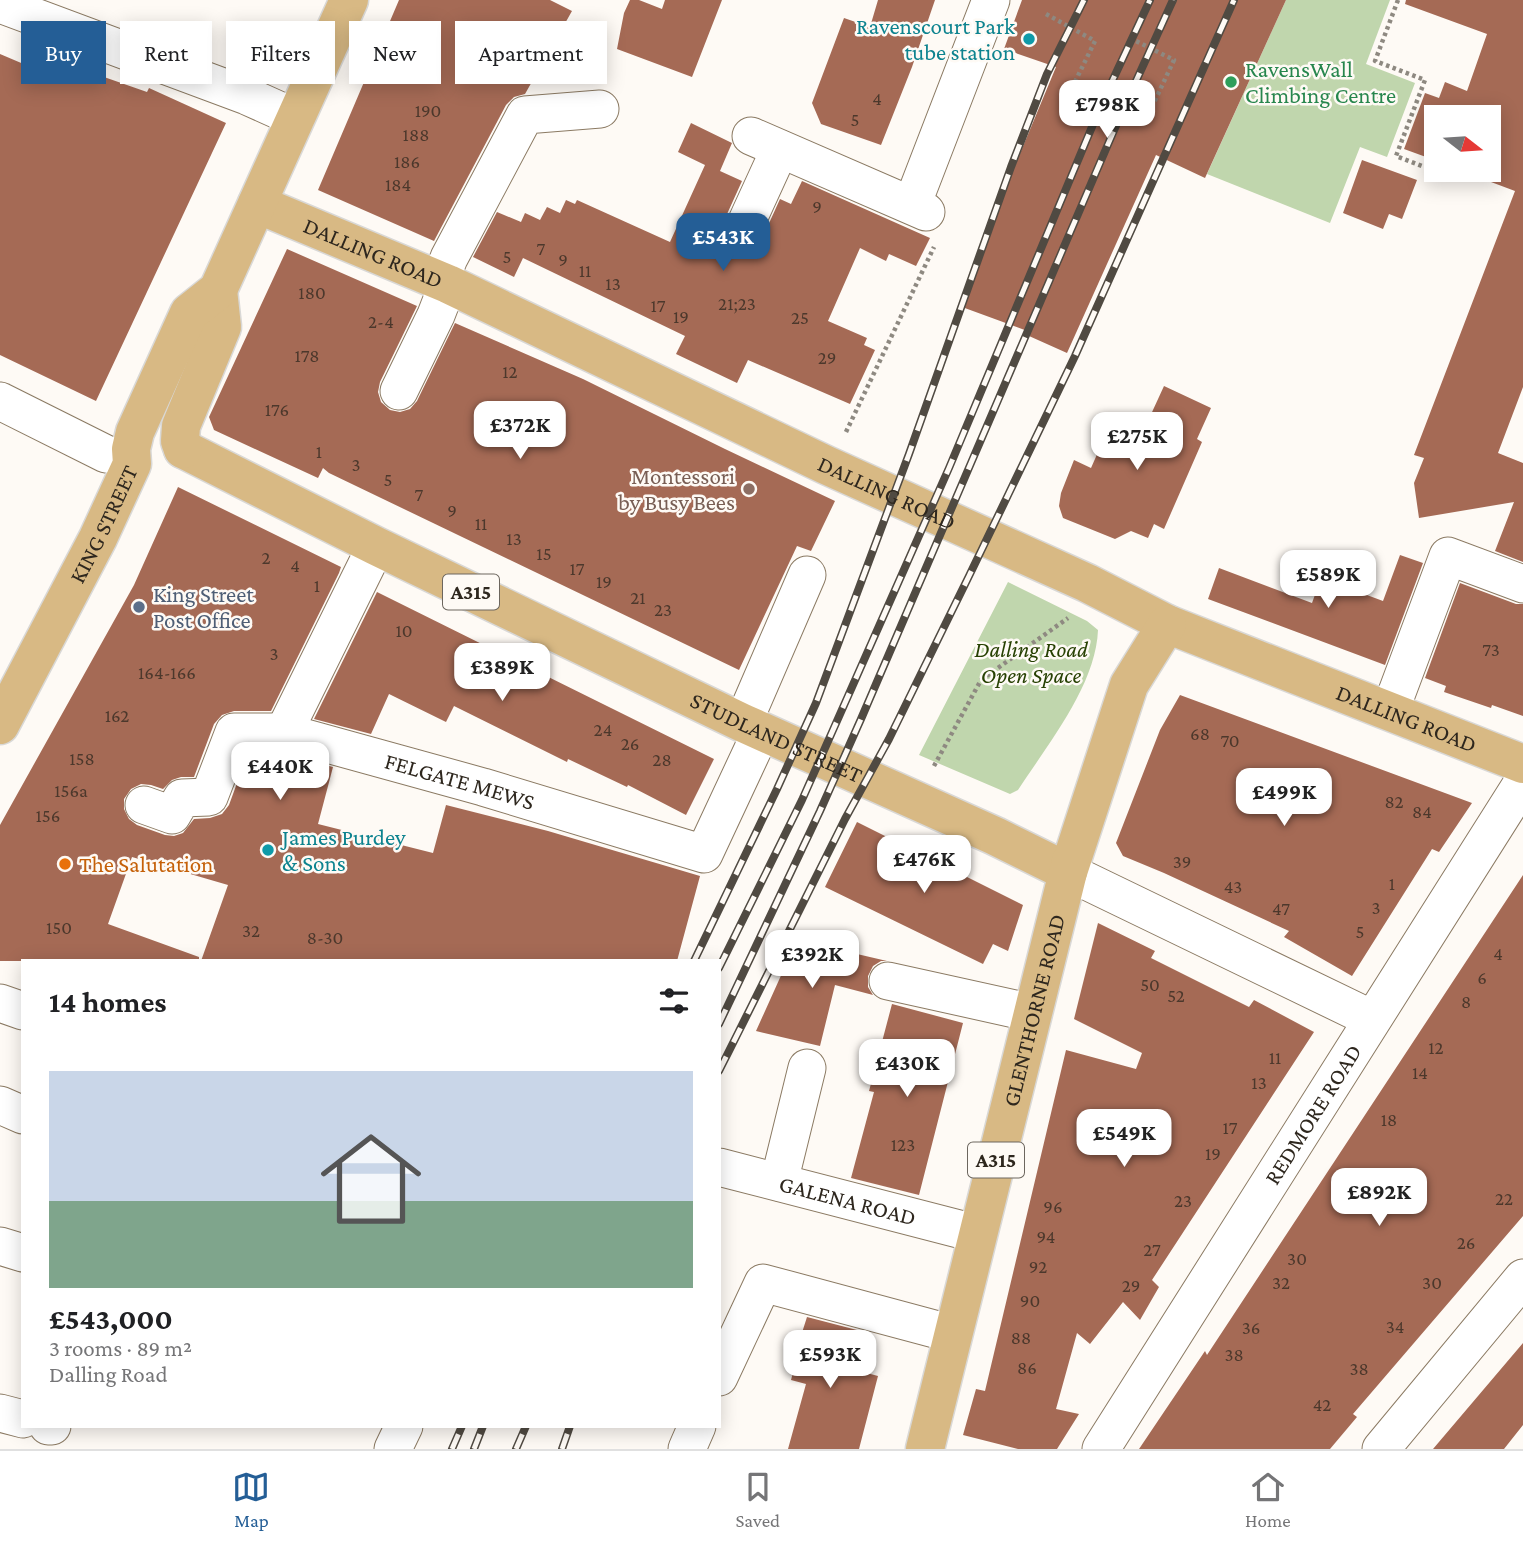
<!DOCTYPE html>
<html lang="en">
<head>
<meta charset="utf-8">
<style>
  body { margin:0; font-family:"Crimson Pro",serif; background:#f6f6f6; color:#202124; height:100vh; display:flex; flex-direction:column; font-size:26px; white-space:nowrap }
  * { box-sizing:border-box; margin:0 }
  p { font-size:23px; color:#757577 }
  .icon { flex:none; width:38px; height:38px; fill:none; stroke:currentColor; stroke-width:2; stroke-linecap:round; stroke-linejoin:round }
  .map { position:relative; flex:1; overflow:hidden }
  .sheet { position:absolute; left:21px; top:959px; width:700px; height:469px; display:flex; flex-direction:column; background:#fff; border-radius:0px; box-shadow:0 4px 18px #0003 }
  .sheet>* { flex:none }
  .banner { position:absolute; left:21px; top:21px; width:700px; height:63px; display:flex; gap:14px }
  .needle { width:46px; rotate:107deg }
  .buttons { position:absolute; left:1424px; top:105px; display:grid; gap:14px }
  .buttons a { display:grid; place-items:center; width:77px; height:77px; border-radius:0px; background:#fff; box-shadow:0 4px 18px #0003; font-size:35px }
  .price { position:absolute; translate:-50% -60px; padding:0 16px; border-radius:14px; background:#fff; color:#222; font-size:23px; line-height:46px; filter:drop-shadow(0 2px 4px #0008) }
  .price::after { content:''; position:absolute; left:50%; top:42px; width:21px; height:16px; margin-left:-10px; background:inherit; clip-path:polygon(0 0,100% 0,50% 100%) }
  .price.current { background:#245e96; color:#fff }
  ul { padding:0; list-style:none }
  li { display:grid; align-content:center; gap:14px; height:371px; padding:0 28px }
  li span { display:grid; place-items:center; height:217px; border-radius:0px; color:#555 }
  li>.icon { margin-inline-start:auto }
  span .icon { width:126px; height:126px; fill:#fffc; stroke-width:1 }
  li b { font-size:30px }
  h2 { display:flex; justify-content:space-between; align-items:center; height:84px; padding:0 28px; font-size:30px }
  .pill { padding:0 24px; border-radius:0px; background:#fff; box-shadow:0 4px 18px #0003; font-size:24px; line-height:63px }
  .pill.current { background:#245e96; color:#fff }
  .tab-bar { display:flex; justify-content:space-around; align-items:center; height:98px; border-top:2px solid #e0e0e0; background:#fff; font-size:19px; color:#757577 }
  .tab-bar a { display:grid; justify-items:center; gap:4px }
  .tab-bar .current { color:#245e96 }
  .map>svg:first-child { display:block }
  .green { fill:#c0d6ad }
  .building { fill:#a56a55 }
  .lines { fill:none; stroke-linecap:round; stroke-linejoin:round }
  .minor-casing { stroke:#8b7a63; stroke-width:39 }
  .major-casing { stroke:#d9d8d6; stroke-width:41 }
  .path { stroke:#8e8981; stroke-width:4.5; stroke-dasharray:3.5 3.5; stroke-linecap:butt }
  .minor { stroke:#fff; stroke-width:37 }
  .major { stroke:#d8b984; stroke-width:38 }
  .rail-casing { stroke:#504a42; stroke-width:8 }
  .rail { stroke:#fefaf5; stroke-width:5; stroke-dasharray:16; stroke-linecap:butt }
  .culture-dot { fill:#0f9aa8; stroke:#fefaf5; stroke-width:2.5 }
  .leisure-dot { fill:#2e9e5b; stroke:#fefaf5; stroke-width:2.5 }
  .education-dot { fill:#8d6e63; stroke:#fefaf5; stroke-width:2.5 }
  .service-dot { fill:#5c6f8a; stroke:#fefaf5; stroke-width:2.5 }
  .food-dot { fill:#e8710a; stroke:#fefaf5; stroke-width:2.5 }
  .labels { text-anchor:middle; stroke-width:5; stroke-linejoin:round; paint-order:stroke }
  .number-label { font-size:19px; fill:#4c382c }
  .shield { fill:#fefaf5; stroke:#6c665e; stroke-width:2 }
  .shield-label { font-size:21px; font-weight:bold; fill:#2e271e }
  .culture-label { font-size:23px; fill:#0d838f; stroke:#fefaf5; text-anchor:end }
  .leisure-label { font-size:23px; fill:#27864d; stroke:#fefaf5; text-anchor:start }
  .street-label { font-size:23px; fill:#2e271e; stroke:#fefaf5 }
  .education-label { font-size:23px; fill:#785e54; stroke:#fefaf5; text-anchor:end }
  .service-label { font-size:23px; fill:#4e5e75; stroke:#fefaf5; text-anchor:start }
  .park-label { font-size:23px; font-style:italic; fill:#274103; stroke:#fefaf5 }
  .food-label { font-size:23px; fill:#c56008; stroke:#fefaf5; text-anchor:start }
</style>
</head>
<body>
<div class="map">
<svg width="1523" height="1449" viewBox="0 0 1523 1449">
  <rect width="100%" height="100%" fill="#fefaf5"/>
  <path class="green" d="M1286,0H1390L1366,64L1415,83L1387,157L1360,147L1330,223L1207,174Z
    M1008,582L1087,621L1098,630C1096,685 1048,744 1018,790L1010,794L919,755Z"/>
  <path class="building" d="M399,0H550L572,11L525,94L514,97L506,105L434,241L318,190Z
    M630,0H639L662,9L665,0H722L692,77L617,49L624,13Z
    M878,0H935L912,67L881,145L821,124L812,103L844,18L870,27Z
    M1022,0H1286L1205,178L1156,155L1067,353L1029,336L1030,332L962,307L1014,168L1056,67L1004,49Z
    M1406,0H1523V387L1498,453L1523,463V562L1495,551L1514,502L1419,518L1414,483L1424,458L1414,455L1515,191L1459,170H1489V117H1437V161L1404,149L1425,93L1439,98L1445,82L1467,91L1487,34L1405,4Z
    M0,54L40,71L61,62L147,92L149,88L226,123L96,401L0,355Z
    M691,123L732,143L720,171L742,181L723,223L721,233L725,244L733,251L745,253L755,249L761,241L780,199L791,204L802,181L930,238L916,266L889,254L886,261L860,248L828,321L867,338L864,345L875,350L850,404L748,360L737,383L676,354L685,336L523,258L514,277L473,257L497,212L521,222L525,213L540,220L547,207L560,213L566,200L575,204L577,200L670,242L705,165L678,152Z
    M1362,160L1417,180L1402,219L1389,214L1383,229L1343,213Z
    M287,249L417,306L380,382L378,392L381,402L390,410L400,412L410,409L417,401L455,323L583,379L725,449L835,501L811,551L797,546L739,670L329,473L323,468L318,478L214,430L209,417Z
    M1164,386L1211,408L1197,439L1202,442L1164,529L1154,524L1148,538L1131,531L1115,539L1063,518L1059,506L1061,493L1074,460L1091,468L1106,434L1136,447Z
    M178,487L341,567L339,573L271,711H234L222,715L214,724L194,777H181L172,780L163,789L151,785L141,784L131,789L124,799V809L129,819L137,825L165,835L174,836L183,833L194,819L210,818L222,814L229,805L248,753H281L333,767L318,824L433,853L446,805L548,831L700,876L677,961H201L228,885L132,857L108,924L199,957V961H0V825L134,585Z
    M1400,555L1423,563L1385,665L1208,599L1219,568L1312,603L1321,578L1383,601Z
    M1460,583L1516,604H1523V716L1492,705L1491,708L1444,692L1446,686L1425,678Z
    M377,592L714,759L686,815L628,785L627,787L568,759L567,762L454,706L446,722L389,694L371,734L314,719Z
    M1180,695L1472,803L1439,852L1432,849L1352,976L1284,937L1289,931L1164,873L1123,856L1116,843L1160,730Z
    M857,822L1023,905L1008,951L993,944L983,964L825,887Z
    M1523,875V1216L1353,1414L1357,1417L1330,1449H1139L1205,1351L1207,1355Z
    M1098,923L1155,951L1151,958L1249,1007L1254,1000L1314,1032L1152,1280L1159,1287L1140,1320L1123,1302L1090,1344L1077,1333L1056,1409L1079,1414L1057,1449H1018L963,1435L976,1389L985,1391L1066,1050L1136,1069L1142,1053L1074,1019Z
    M797,940L887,961H881L873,966L868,976V987L873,995L835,985L820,1046L756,1031Z
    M892,1004L963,1023L919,1195L851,1178L874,1092L869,1091Z
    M807,1317L857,1330L848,1368L878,1376L859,1449H788L806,1384L791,1380L801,1343L799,1342Z
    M1523,1343V1425L1504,1449H1433Z"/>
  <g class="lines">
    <g class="minor-casing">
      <g id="minor">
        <path d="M0,4L247,96L296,118"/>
        <path d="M751,136L926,212"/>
        <path d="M912,205L991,0"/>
        <path d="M742,232L780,149"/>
        <path d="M440,281L449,258L525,115L600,109"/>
        <path d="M399,391L436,315L448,284"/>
        <path d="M0,401L106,454"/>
        <path id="s1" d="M376,546L284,732L483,787L704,854L761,732"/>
        <path d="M1390,711L1448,556L1523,584"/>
        <path d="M743,723L807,575"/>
        <path d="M144,805L172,815L182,798L209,797L234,732H284"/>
        <path d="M1068,872L1372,1019"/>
        <path d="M888,981L1033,1013"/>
        <path d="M0,1003L23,1011"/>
        <path d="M0,1105L23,1115"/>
        <path id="s2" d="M719,1167L978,1234"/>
        <path d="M779,1182L807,1068"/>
        <path d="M0,1246L23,1253"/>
        <path d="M719,1377L763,1283L953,1334"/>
        <path d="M0,1413L23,1419"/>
        <path d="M48,1426H52"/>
        <path d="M393,1449L404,1426"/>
        <path d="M687,1449L697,1426"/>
        <path id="s3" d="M1101,1449L1523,782"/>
        <path d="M1381,1449L1523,1278"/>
      </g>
    </g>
    <g class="major-casing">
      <g id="major">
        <path id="s4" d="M257,204L448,284L826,465L1087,583L1167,624L1523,764"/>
        <path id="s5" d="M183,449L376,546L743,723L995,836L1068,872"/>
        <path d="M183,449L180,441L181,426L222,327L218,290"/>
        <path id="s6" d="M0,725L98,538L132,464L131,449L135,432L189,313L218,290L349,0"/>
        <path id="s7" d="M925,1449L1068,872L1129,685L1167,624"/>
      </g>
    </g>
    <path class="path" d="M1398,0L1375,61L1425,80L1396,156L1450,177
      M1046,14L1095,41L1072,88
      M1130,38L1174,60L1151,109
      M846,432L934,247
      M934,766L981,680L1068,618"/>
    <use href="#minor" class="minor"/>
    <use href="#major" class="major"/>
    <g class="rail-casing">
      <path id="rail" d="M694,961L777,789L816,703L909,454L1011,167L1047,74L1084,0
        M719,968L802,800L949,468L1102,103L1150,0
        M719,1024L820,811L861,719L1121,114L1173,0
        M719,1071L845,819L889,739L969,576L1075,356L1234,0
        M452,1449L462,1426
        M474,1449L483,1426
        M516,1449L526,1426
        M562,1449L570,1426"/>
    </g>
    <use href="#rail" class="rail"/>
  </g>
  <g class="culture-dot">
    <circle cx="1029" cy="39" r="7"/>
    <circle cx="268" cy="850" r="7"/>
  </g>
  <circle class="leisure-dot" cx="1231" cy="82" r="7"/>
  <circle class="education-dot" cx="749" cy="489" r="7"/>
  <circle class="service-dot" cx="139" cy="607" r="7"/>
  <circle class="food-dot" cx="65" cy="864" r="7"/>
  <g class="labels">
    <g class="number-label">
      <text x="877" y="105">4</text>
      <text x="428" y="117">190</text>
      <text x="855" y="126">5</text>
      <text x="416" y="141">188</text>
      <text x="407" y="168">186</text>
      <text x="398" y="191">184</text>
      <text x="817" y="213">9</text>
      <text x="541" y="255">7</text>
      <text x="507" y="263">5</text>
      <text x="563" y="266">9</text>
      <text x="585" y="277">11</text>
      <text x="613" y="290">13</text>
      <text x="312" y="299">180</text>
      <text x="737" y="310">21;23</text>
      <text x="658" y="312">17</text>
      <text x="681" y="323">19</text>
      <text x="800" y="324">25</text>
      <text x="381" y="328">2-4</text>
      <text x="307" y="362">178</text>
      <text x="827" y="364">29</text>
      <text x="510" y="378">12</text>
      <text x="277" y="416">176</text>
      <text x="319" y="458">1</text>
      <text x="356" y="471">3</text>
      <text x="388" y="486">5</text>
      <text x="419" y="501">7</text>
      <text x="452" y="517">9</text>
      <text x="481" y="530">11</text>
      <text x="514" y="545">13</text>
      <text x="544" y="560">15</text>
      <text x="266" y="564">2</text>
      <text x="295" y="572">4</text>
      <text x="577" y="575">17</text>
      <text x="604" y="588">19</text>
      <text x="317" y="592">1</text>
      <text x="638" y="604">21</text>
      <text x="663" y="616">23</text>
      <text x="404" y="637">10</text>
      <text x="1491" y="656">73</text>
      <text x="274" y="660">3</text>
      <text x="167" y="679">164-166</text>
      <text x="117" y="722">162</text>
      <text x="603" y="736">24</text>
      <text x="1200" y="740">68</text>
      <text x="1230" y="747">70</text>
      <text x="630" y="750">26</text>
      <text x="82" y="765">158</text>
      <text x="662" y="766">28</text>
      <text x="71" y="797">156a</text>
      <text x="1394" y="808">82</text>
      <text x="1422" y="818">84</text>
      <text x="48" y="822">156</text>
      <text x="1182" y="868">39</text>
      <text x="1392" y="890">1</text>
      <text x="1233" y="893">43</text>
      <text x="1376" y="914">3</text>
      <text x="1281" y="915">47</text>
      <text x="59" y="934">150</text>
      <text x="251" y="937">32</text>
      <text x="1360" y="938">5</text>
      <text x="325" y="944">8-30</text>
      <text x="1498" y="960">4</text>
      <text x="1482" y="984">6</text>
      <text x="1150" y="991">50</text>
      <text x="1176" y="1002">52</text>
      <text x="1466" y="1008">8</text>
      <text x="1436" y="1054">12</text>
      <text x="1275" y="1064">11</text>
      <text x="1420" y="1079">14</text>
      <text x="1259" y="1089">13</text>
      <text x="1389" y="1126">18</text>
      <text x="1230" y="1134">17</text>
      <text x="903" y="1151">123</text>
      <text x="1213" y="1160">19</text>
      <text x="1504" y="1205">22</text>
      <text x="1183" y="1207">23</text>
      <text x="1053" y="1213">96</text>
      <text x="1046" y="1243">94</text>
      <text x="1466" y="1249">26</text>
      <text x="1152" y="1256">27</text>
      <text x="1297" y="1265">30</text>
      <text x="1038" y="1273">92</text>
      <text x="1281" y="1289">32</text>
      <text x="1432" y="1289">30</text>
      <text x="1131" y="1292">29</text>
      <text x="1030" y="1307">90</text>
      <text x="1395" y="1333">34</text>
      <text x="1251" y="1334">36</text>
      <text x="1021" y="1344">88</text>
      <text x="1234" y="1361">38</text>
      <text x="1027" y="1374">86</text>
      <text x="1359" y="1375">38</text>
      <text x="1322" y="1411">42</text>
    </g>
    <g class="shield">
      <rect x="443" y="574.5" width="56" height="35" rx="5"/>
      <rect x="968" y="1142.5" width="56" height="35" rx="5"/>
    </g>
    <g class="shield-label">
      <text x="471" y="599">A315</text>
      <text x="996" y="1167">A315</text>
    </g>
    <g class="culture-label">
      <text x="1015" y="34">Ravenscourt Park<tspan x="1015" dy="26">tube station</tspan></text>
      <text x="282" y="845" text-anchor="start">James Purdey<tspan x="282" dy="26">&amp; Sons</tspan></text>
    </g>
    <g class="leisure-label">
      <text x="1245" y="77">RavensWall<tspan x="1245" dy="26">Climbing Centre</tspan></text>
    </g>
    <g class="street-label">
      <text dy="8" stroke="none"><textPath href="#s4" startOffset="126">DALLING ROAD</textPath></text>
      <text dy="8" stroke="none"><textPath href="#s4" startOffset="693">DALLING ROAD</textPath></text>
      <text dy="8" stroke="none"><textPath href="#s6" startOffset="226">KING STREET</textPath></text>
      <text dy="8" stroke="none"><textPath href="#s4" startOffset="1260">DALLING ROAD</textPath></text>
      <text dy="8" stroke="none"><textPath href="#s5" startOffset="660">STUDLAND STREET</textPath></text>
      <text dy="8" stroke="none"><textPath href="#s1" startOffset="390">FELGATE MEWS</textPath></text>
      <text dy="8" stroke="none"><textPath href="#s7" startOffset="452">GLENTHORNE ROAD</textPath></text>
      <text dy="8" stroke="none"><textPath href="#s3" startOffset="396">REDMORE ROAD</textPath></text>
      <text dy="8" stroke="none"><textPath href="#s2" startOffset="133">GALENA ROAD</textPath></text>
    </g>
    <g class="education-label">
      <text x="735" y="484">Montessori<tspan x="735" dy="26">by Busy Bees</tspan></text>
    </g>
    <g class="service-label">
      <text x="153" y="602">King Street<tspan x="153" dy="26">Post Office</tspan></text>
    </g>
    <g class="park-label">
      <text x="1031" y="657">Dalling Road<tspan x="1031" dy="26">Open Space</tspan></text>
    </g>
    <g class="food-label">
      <text x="79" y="872">The Salutation</text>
    </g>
  </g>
</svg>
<div class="buttons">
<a><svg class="needle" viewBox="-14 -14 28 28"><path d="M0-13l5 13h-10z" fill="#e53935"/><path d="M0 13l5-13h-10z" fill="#757577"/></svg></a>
</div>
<b class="price" style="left:1107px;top:140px">£798K</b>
<b class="price current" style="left:723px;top:273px">£543K</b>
<b class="price" style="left:520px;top:461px">£372K</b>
<b class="price" style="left:1137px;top:472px">£275K</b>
<b class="price" style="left:1328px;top:610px">£589K</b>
<b class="price" style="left:502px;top:703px">£389K</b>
<b class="price" style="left:280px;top:802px">£440K</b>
<b class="price" style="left:1284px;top:828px">£499K</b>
<b class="price" style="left:924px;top:895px">£476K</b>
<b class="price" style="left:812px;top:990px">£392K</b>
<b class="price" style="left:907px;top:1099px">£430K</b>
<b class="price" style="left:1124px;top:1169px">£549K</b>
<b class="price" style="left:1379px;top:1228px">£892K</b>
<b class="price" style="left:830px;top:1390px">£593K</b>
<div class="banner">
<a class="pill current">Buy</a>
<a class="pill">Rent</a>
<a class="pill">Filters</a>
<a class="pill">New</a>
<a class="pill">Apartment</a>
</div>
<section class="sheet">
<h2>14 homes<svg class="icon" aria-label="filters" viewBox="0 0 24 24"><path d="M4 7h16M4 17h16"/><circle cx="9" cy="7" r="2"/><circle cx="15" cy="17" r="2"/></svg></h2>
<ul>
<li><span style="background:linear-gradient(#c9d6e8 60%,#7fa58c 0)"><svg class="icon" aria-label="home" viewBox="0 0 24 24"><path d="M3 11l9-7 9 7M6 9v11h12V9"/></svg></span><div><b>£543,000</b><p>3 rooms · 89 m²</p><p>Dalling Road</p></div></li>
</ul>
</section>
</div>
<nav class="tab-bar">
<a class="current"><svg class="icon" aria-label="map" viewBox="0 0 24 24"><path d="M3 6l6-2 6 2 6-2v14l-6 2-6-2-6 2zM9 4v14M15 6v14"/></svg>Map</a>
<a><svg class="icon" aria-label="saved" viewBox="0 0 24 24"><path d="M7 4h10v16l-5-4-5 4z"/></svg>Saved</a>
<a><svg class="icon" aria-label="home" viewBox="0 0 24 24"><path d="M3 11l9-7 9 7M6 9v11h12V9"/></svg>Home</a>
</nav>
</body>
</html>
